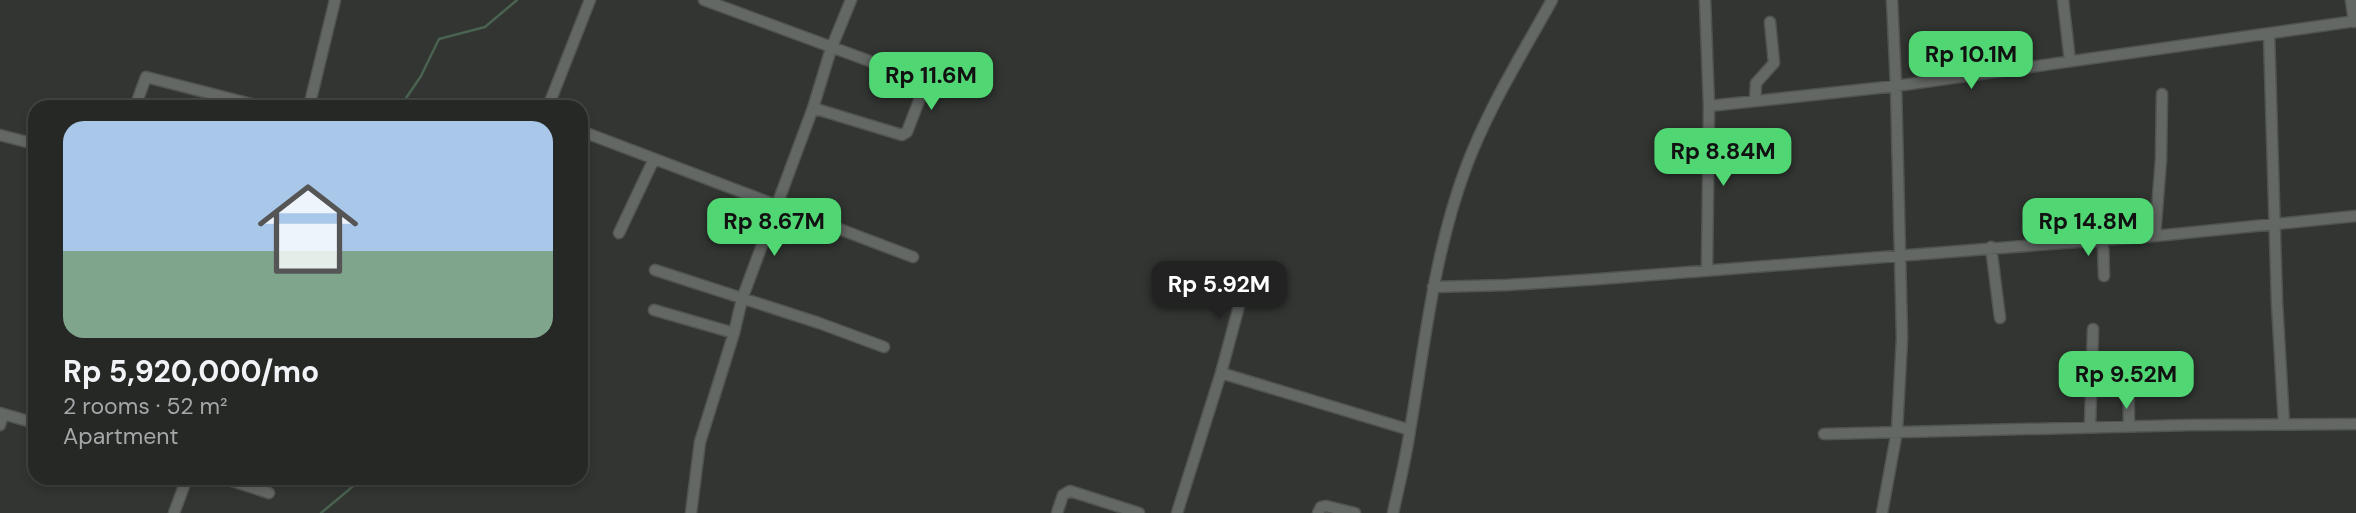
<!DOCTYPE html>
<html lang="en">
<head>
<meta charset="utf-8">
<style>
  body { margin:0; font-family:"DM Sans",sans-serif; background:#2e302e; color:#f1f3f6; height:100vh; display:flex; flex-direction:column; font-size:26px; white-space:nowrap }
  * { box-sizing:border-box; margin:0 }
  p { font-size:23px; color:#a4a6a7 }
  .icon { flex:none; width:38px; height:38px; fill:none; stroke:currentColor; stroke-width:2; stroke-linecap:round; stroke-linejoin:round }
  .map { position:relative; flex:1; overflow:hidden }
  .drawer { position:absolute; left:28px; top:100px; width:560px; height:385px; display:flex; flex-direction:column; background:#262826; border-radius:21px; box-shadow:0 4px 10px #0003,0 0 0 2px #424443 }
  .drawer>* { flex:none }
  .price { position:absolute; translate:-50% -60px; padding:0 16px; border-radius:14px; background:#51d674; color:#111; font-size:23px; line-height:46px; filter:drop-shadow(0 2px 4px #0008) }
  .price::after { content:''; position:absolute; left:50%; top:42px; width:21px; height:16px; margin-left:-10px; background:inherit; clip-path:polygon(0 0,100% 0,50% 100%) }
  .price.selected { background:#222; color:#fff }
  ul { padding:0; list-style:none }
  li { display:grid; align-content:center; gap:14px; height:371px; padding:0 35px }
  li+li { border-top:2px solid #424443 }
  li span { display:grid; place-items:center; height:217px; border-radius:21px; color:#555 }
  li>.icon { margin-inline-start:auto }
  span .icon { width:126px; height:126px; fill:#fffc; stroke-width:1 }
  li b { font-size:30px }
  .map>svg:first-child { display:block }
  .lines { fill:none; stroke-linecap:round; stroke-linejoin:round }
  .stream { stroke:#4a6250; stroke-width:2.5 }
  .minor-casing { stroke:#505350; stroke-width:13 }
  .minor { stroke:#646865; stroke-width:10 }
</style>
</head>
<body>
<div class="map">
<svg width="2356" height="513" viewBox="0 0 2356 513">
  <rect width="100%" height="100%" fill="#323532"/>
  <g class="lines">
    <path class="stream" d="M400,107L421,76L439,39L485,27L517,0
      M321,513L363,478"/>
    <g class="minor-casing">
      <path id="minor" d="M704,0L921,80L925,85L907,132L902,135L813,108
        M1705,0L1709,106L1896,86L2356,21
        M2063,0L2070,61
        M2351,0L2354,22
        M2269,34L2277,303L2284,424
        M1755,101L1756,83L1774,63L1770,22
        M135,107L146,77L263,107
        M309,107L335,0
        M548,107L590,0
        M581,131L913,257
        M0,135L35,144
        M619,233L654,159
        M2155,236L2161,159L2162,94
        M2103,239L2104,276
        M1991,247L2000,318
        M655,270L819,323L884,347
        M1707,270L1709,106
        M1433,287L1507,285L1599,279L2155,236L2356,216
        M654,310L734,333
        M2128,360L2129,426
        M1221,373L1247,276
        M0,413L35,423
        M0,425L3,414
        M2090,427L2093,329
        M1824,434L2190,425L2356,424
        M223,478L269,493
        M174,513L187,478
        M691,513L700,442L734,333L742,299L813,108L831,49L851,0
        M1057,513L1063,495L1070,491L1139,513
        M1177,513L1221,373L1410,430
        M1318,513L1321,507L1326,506L1355,513
        M1393,513C1399,485 1406,458 1410,430C1425,343 1434,254 1465,170C1487,110 1521,56 1552,0
        M1882,513L1897,431L1902,338L1896,86L1892,0"/>
    </g>
    <use href="#minor" class="minor"/>
  </g>
</svg>
<b class="price" style="left:1971px;top:91px">Rp 10.1M</b>
<b class="price" style="left:931px;top:112px">Rp 11.6M</b>
<b class="price" style="left:1723px;top:188px">Rp 8.84M</b>
<b class="price" style="left:774px;top:258px">Rp 8.67M</b>
<b class="price" style="left:2088px;top:258px">Rp 14.8M</b>
<b class="price selected" style="left:1219px;top:321px">Rp 5.92M</b>
<b class="price" style="left:2126px;top:411px">Rp 9.52M</b>
<section class="drawer">
<ul>
<li><span style="background:linear-gradient(#a9c7e8 60%,#7fa58c 0)"><svg class="icon" aria-label="home" viewBox="0 0 24 24"><path d="M3 11l9-7 9 7M6 9v11h12V9"/></svg></span><div><b>Rp 5,920,000/mo</b><p>2 rooms · 52 m²</p><p>Apartment</p></div></li>
</ul>
</section>
</div>
</body>
</html>
